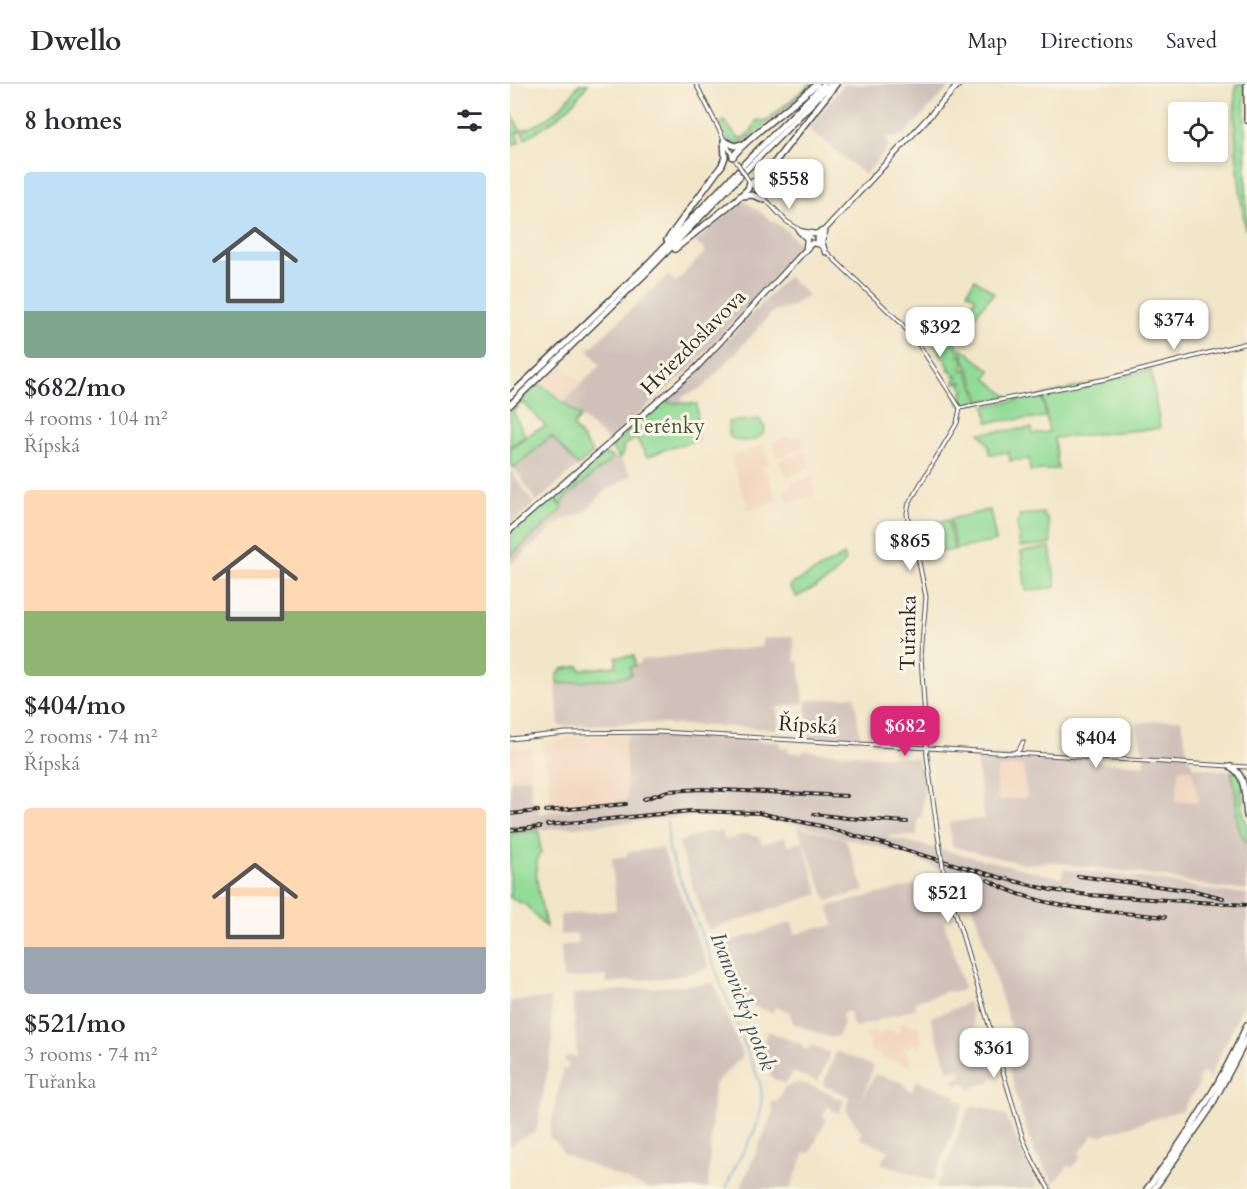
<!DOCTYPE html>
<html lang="en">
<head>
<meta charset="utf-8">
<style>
  body { margin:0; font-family:Cardo,serif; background:#f7f7f7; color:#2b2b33; height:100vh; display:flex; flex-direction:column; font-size:22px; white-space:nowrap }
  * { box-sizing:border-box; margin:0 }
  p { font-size:20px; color:#7c7c81 }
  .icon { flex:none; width:33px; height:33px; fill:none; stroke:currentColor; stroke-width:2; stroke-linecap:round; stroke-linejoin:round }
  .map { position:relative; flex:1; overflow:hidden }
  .panel { display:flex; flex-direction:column; background:#fff; width:510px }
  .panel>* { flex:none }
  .fabs { position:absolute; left:658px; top:18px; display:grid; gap:12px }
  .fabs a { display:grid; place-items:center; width:60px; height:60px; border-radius:6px; background:#fff; box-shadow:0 3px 9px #0003; font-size:30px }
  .price { position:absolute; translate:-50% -51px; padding:0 14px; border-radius:12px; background:#fff; color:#222; font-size:20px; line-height:39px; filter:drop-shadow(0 2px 3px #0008) }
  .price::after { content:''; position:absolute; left:50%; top:36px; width:18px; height:14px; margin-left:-9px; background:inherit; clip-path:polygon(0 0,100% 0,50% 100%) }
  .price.on { background:#db2777; color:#fff }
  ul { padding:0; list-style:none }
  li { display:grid; align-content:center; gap:12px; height:318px; padding:0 24px }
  li span { display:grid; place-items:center; height:186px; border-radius:6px; color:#555 }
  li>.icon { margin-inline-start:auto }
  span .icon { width:108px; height:108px; fill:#fffc; stroke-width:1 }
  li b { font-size:26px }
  h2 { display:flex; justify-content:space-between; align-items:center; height:72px; padding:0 24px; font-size:26px }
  header { display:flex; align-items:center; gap:36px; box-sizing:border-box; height:84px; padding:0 30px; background:#fff; border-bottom:2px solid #e1e1e2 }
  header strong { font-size:28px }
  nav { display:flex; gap:33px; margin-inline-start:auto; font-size:21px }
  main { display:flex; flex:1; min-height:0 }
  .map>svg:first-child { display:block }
  .built { fill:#f2d5be }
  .industrial { fill:#cfc1ba; fill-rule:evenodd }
  .green { fill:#91dc97; stroke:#5e8461; stroke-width:1.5 }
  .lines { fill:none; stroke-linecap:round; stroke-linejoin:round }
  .stream { stroke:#57a7d1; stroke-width:1.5 }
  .minor-casing { stroke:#494743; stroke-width:5 }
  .major-casing { stroke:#494743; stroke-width:7 }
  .highway-casing { stroke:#494743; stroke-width:8 }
  .minor { stroke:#fff; stroke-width:3 }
  .major { stroke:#fff; stroke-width:4.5 }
  .highway { stroke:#fff; stroke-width:5 }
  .rail-casing { stroke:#2b2b2b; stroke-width:4 }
  .rail { stroke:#fcf5e5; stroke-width:1.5; stroke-dasharray:4.5; stroke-linecap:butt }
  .minor-bridge-casing { stroke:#494743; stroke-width:5; stroke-linecap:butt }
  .minor-bridge { stroke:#fff; stroke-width:3 }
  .labels { text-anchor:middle; stroke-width:6; stroke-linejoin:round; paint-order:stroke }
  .street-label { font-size:21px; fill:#2b2b2b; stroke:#fcf5e5 }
  .park-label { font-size:21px; fill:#445746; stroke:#fcf5e5 }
  .water-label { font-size:22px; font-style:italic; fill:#3a5665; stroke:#fcf5e5 }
</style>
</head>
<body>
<header>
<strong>Dwello</strong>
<nav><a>Map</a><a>Directions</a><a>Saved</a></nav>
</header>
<main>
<section class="panel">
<h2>8 homes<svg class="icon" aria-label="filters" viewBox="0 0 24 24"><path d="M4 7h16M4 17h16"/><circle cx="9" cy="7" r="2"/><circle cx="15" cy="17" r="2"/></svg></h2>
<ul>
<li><span style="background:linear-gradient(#bfe0f5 75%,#7fa58c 0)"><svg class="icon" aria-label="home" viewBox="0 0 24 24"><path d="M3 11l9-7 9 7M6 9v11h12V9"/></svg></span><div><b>$682/mo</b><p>4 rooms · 104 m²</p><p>Řípská</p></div></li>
<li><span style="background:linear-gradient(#ffd9b3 65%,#8fb573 0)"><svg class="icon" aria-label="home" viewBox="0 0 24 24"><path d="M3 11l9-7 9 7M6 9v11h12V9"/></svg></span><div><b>$404/mo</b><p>2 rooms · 74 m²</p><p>Řípská</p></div></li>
<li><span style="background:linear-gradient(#ffd9b3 75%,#9aa5b1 0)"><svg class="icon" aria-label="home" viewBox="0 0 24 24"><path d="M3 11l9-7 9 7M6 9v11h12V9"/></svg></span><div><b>$521/mo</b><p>3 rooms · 74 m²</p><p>Tuřanka</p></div></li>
</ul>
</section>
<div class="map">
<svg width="737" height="1105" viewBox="0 0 737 1105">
  <rect width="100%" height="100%" fill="#fcf5e5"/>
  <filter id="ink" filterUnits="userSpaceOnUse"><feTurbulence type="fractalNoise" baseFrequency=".0167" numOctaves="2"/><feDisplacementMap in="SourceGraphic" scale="12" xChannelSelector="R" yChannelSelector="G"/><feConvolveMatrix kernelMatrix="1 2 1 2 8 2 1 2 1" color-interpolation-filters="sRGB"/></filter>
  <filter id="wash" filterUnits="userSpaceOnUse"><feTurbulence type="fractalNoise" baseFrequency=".008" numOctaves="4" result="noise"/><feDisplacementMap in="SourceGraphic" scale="24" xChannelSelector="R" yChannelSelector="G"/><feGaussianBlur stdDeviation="1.35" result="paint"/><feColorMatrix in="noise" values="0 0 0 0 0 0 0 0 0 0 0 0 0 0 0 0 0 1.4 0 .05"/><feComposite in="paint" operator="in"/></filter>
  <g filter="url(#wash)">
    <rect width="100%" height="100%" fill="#f2e6c9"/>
    <path class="built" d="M52,281L72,299L54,318L32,300Z
      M279,351L280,354L291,351L294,362L292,365L268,373L262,358Z
      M254,360L259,373L257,374L259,380L252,383L253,387L255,386L267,416L239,427L222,378L223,377L221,372L232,369L234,374L237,371L236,367Z
      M296,368L299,382L297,384L278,394L276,393L269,377Z
      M302,393L305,411L278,419L274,407L283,403L282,400Z
      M118,650V656L115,660V695L117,716L64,722V725L36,729L35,717L40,716L41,711L33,659L56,655L57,653Z
      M7,660L8,665L22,664L21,693L0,695V661Z
      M513,681L517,714L488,716L486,693L488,684Z
      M668,684L682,685L689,718H666Z
      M398,938L400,944L408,941L413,958L409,959L410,962L407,963L406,960L395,964L402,982L373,974L367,968L362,970L356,951L365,948L366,951L382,946L384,949L391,946L389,940Z"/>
    <path class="industrial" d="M334,0H442L393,52L377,53L376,56L379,62L355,91L298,44Z
      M233,116L273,144L289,159L287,168L178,287L98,356L54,318L90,281L78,266L158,191L166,198L196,167L185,158Z
      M278,192L298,211L283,222L264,227L194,303L171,313L173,320L150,318L181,294Z
      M42,351L68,382L27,418L4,384Z
      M103,374H109L122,391L92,409L75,428L52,436L0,481V472L53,425V416Z
      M0,385L24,420L0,441Z
      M283,552L285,578H289L294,619L267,623L269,645L134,639L49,642L46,600L115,592L121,590L120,582L130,579V576L252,563V555Z
      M345,612L350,653L348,656L299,653L296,617Z
      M671,635L679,676H681L683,683L721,687L726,712V737L737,759V806L706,804L650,792L540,778L515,780L443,763L439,742L441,738L474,735L466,670L636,681L626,639ZM513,681L517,714L488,716L486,694L488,684ZM669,684L682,686L689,718L666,717Z
      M118,650L270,658L271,664H278V667L285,669L292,670L293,667L405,674L409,677V682L413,683L414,689L412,733L408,734L407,752L379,751L378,753L551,794L554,785L649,796L704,807L737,810V906L732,924L699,994L695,989L691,990L687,998L690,999L672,1026L589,1052L584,1050L569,1069L571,1072L562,1084L558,1082L544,1099L524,1068L507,1017L497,972L508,966L452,789H437L397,771L291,741L240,733L199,731L29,746L0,750V695L21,693V715L28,718L29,730L64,725V722L117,716L115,656H118Z
      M287,742L333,754L336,757L355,807L317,817Z
      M201,747L202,749L212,747L215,756L235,750L249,753L252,760L275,753L277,761L292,757L309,810L198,846L168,758Z
      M152,764L199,884L165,893L97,899L96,892L53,895L51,861L68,860L67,850L50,851V831L106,826L102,774L117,772V768Z
      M422,797L454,905L446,908L439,907L405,918L406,924L344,944L339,927L332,930L334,939L328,952L320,954L283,939L279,927L265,923L263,929L231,917L211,864L213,860L243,850H248V849L282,838L285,850L312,842L313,844L324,841L318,822Z
      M204,899L233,972L204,1000L198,1105H140L53,1070L49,1061L39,1052L53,984L57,986L59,979L54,978L55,973L67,972L62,910Z
      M41,914L42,963L26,1048L9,1055L0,1063V917Z
      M458,918L469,955L472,954L485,992L481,993V998L465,1003L464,1001L461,1008L455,998L445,1001L443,996L453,992L450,983L438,987L420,933L452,922V920Z
      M258,947L293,961V964L298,966L300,961L320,969L308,998L283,988L276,1000L262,994L251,964Z
      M326,967L364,982L351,1017L365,990L391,998L402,1008L407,996L446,1011L444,1015L454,1019L423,1098L371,1079L379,1066L350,1054L352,1049L336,1026L338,1016L340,1013L313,1001Z
      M290,998L322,1010L325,1014L326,1013L334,1016L329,1029L321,1026L322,1024L319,1022L313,1030L312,1032L316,1034L314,1040L300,1069L295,1068L280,1105H230L263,1029L261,1018L268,1017L274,1004Z
      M465,1022L471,1024L472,1023L496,1032L527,1102L523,1105H425L430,1094H431L458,1025Z"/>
    <path class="green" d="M69,0H78L65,17L47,34L15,55L11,47L6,49L10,58L0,61V27L11,47C35,40 56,21 69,0Z
      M300,0H304L240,53C220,66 219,57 210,40L214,37L228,54H233L241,47L247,36L256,37Z
      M726,0H734L737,145H735C729,97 722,48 726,0Z
      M465,195L484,209L465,231L458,225L466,214L457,208Z
      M442,250L450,268L447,270L448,272L451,271L455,281L451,283L453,287L456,284L470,318L450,321L447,314L453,312L452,308L455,307L451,301L453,298L445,299L444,296L448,295L447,291L444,292L442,287L440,288L438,285L440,284L430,268L431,267L425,261Z
      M452,264L481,287L476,294L498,313L472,317L451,266Z
      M641,286L650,344L544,354L548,385L520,387L519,375L500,377L499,368L480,370L478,360L470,349L522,344L523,350L539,348L533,311Z
      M29,299L71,333L63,342L83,369L68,382L41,352L4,384L0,379V365L26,346L36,343L13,318L3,327L15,352L0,363V324Z
      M532,312L536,333L478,338L475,322Z
      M150,318L187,320V357L161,363L137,373L126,354L113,363V370L109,374L102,365L104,360Z
      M249,335L255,344C253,358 229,361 219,352L218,338Z
      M93,371H99L103,374L53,416L52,422L43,412Z
      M42,412L53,425L0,472V449Z
      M480,426L486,457L446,465L440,435Z
      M534,429V433L538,435L541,460L510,463L507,437L510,435L509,431Z
      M438,436L444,466L432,468L426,438Z
      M540,463L546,503L516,507L511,468Z
      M334,471L336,477L320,495L287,513L279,502Z
      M124,572L125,582L120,583L121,591L109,594L47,600V592L52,585L69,582L70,586L106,582V573Z
      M721,687L731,690L733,727L737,742V759C724,741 728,732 726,712C725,704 723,695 721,687Z
      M29,746L31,770H29C21,789 33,823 36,843L16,821L0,814V750Z"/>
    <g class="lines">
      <path class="stream" d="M157,738L159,767L251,1002C256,1049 228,1065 216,1105"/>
    </g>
  </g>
  <g filter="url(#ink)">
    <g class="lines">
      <g class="minor-casing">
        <path id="minor" d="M186,0L223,73
          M241,100L276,137L302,154
          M308,160L390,238L409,261L450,324
          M450,324L596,295L737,259
          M0,655L56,649L150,648L737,683
          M505,668L509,666L513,658
          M428,751L417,673L414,620L411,572L416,513L406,463L398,436L397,429L399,419L447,339L450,324
          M440,810L513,1055L524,1079L539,1105"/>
      </g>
      <g class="major-casing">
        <path id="major" d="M289,147L305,150L312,147
          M290,148L297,155L296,164
          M315,148L312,157L315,168
          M302,159L308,160V153L449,0
          M0,446L186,284L302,159"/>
      </g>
      <g class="highway-casing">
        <path id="highway" d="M737,0V36
          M214,57L225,62L231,60
          M223,73C229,60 292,13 307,0
          M233,81L314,0
          M236,86L321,0
          M252,96L250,104L253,115
          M232,112L242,111L253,115
          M157,156L212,81L215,73L214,57
          M165,165L226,116L238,105L240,98L248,97L253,93L326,0
          M0,312L133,185L227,88
          M0,321L136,189L230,92
          M721,683C737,692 734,712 737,732
          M637,1105C676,1054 711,1000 737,941
          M644,1105L699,1026L737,954"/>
      </g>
      <use href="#minor" class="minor"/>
      <use href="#major" class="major"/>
      <use href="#highway" class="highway"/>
      <g class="rail-casing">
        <path id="rail" d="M134,715L158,707L192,705L337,712
          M36,727L116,720
          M0,730L28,727
          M304,730L337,734L397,738
          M37,741L181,727L249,729L311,742L492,794L541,806L578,811L737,821
          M0,746L30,743
          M568,792L685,807L713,814
          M478,796C533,827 595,826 655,833"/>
      </g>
      <use href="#rail" class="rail"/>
      <g class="minor-bridge-casing">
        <path id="minor-bridge" d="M226,77L239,97
          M428,751L434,790L440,810"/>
      </g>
      <use href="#minor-bridge" class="minor-bridge"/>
    </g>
  </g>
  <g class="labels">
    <g class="street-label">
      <text transform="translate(183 258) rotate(-45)" y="7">Hviezdoslavova</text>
      <text transform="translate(398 549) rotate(-89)" y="7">Tuřanka</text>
      <text transform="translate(298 641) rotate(4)" y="7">Řípská</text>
    </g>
    <g class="park-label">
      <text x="157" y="349">Terénky</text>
    </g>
    <g class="water-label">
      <text transform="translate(234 917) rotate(69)" y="8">Ivanovický potok</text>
    </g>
  </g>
</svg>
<div class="fabs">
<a><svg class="icon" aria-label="locate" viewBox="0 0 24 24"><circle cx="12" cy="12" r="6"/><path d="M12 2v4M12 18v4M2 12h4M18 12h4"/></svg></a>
</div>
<b class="price" style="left:279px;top:126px">$558</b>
<b class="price" style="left:664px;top:267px">$374</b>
<b class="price" style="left:430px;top:274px">$392</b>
<b class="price" style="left:400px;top:488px">$865</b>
<b class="price on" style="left:395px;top:673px">$682</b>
<b class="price" style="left:586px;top:685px">$404</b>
<b class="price" style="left:438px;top:840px">$521</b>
<b class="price" style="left:484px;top:995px">$361</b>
</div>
</main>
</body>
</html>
